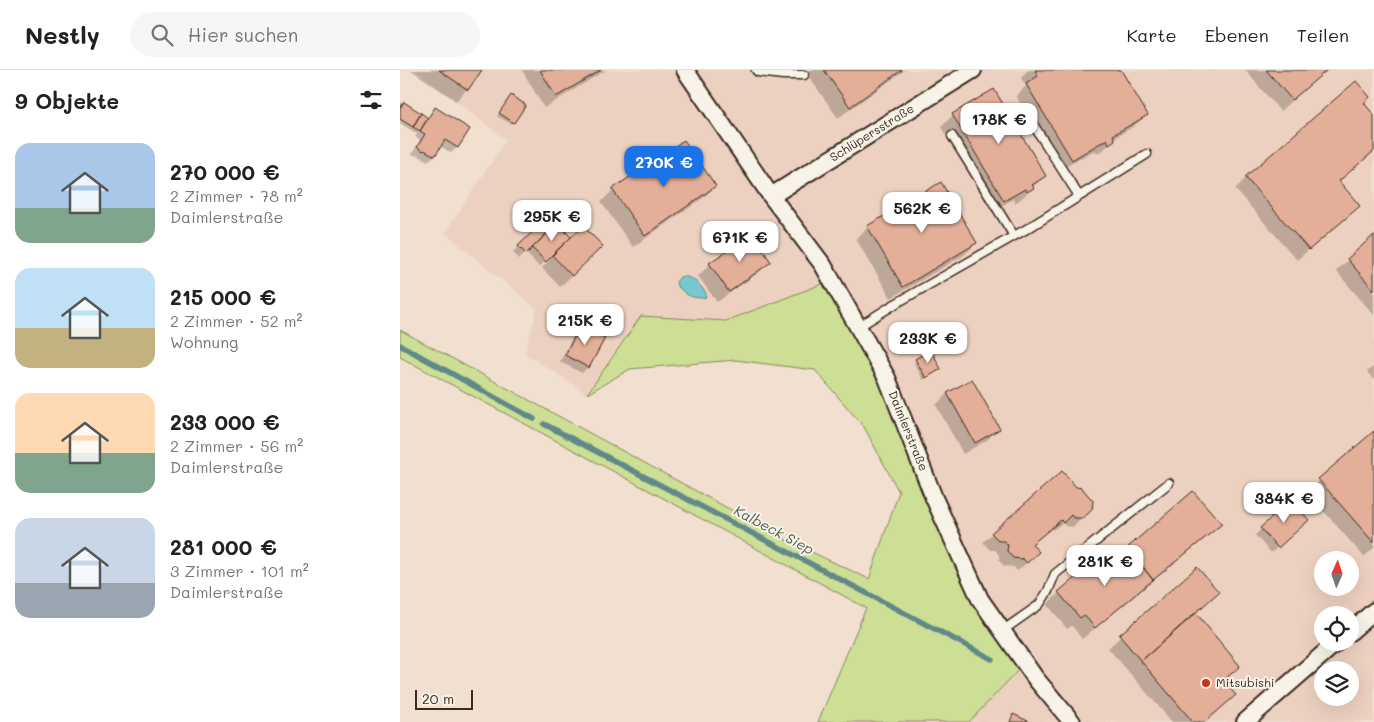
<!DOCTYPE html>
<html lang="de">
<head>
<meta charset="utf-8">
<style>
  body { margin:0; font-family:Mali,sans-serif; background:#f6f6f6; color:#222; height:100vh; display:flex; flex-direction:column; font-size:19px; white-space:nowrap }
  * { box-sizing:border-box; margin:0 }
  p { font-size:16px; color:#767676 }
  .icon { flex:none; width:28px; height:28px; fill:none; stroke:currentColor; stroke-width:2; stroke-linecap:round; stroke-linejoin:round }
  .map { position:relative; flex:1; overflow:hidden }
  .details { display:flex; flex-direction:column; background:#fff; width:400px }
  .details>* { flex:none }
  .needle { width:32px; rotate:3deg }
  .fabs { position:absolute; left:914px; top:481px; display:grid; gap:10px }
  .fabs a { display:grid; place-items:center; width:45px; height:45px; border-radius:50%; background:#fff; box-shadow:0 5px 20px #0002; font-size:25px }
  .scale { position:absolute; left:15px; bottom:12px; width:58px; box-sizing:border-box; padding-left:5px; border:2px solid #3b2a1e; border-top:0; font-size:14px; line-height:18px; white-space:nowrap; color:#3b2a1e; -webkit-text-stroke:4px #f7f3e8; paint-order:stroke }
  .price { position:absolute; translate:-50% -42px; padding:0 11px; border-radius:10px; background:#fff; color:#222; font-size:16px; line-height:32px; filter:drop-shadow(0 1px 2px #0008) }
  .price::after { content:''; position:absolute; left:50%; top:30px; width:15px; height:11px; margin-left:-8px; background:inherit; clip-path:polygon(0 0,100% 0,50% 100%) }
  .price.on { background:#1a73e8; color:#fff }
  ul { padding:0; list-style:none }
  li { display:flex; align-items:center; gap:15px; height:125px; padding:0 15px }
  li span { display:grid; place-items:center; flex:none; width:140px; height:100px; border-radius:15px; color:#555 }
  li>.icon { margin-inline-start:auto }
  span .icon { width:60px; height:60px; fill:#fffc; stroke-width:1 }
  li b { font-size:21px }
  h2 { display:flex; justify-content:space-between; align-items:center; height:60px; padding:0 15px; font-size:21px }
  header { display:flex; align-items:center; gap:30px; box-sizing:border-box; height:70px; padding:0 25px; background:#fff; border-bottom:1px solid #e0e0e0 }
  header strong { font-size:24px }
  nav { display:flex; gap:28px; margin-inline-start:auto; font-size:18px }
  .search { width:350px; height:45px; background:#f6f6f6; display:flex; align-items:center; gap:12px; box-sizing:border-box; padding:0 18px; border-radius:28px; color:#767676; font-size:19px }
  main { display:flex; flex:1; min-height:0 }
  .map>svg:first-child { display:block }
  .built { fill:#edd1c0; fill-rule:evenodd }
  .green { fill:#cddf94; stroke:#848459 }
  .water { fill:#78c8d1; stroke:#608989 }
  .shadow { fill:#0003 }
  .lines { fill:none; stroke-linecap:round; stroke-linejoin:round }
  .stream { stroke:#608989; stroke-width:5.5 }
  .building { fill:#e4af99; stroke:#3b2a1e }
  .service-casing { stroke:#3b2a1e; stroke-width:11 }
  .minor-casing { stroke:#3b2a1e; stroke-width:20 }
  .service { stroke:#f7f3e8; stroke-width:8 }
  .minor { stroke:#f7f3e8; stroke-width:16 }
  .poi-dot { fill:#c8321e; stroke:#f7f3e8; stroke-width:2 }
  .labels { text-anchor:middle; stroke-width:4; stroke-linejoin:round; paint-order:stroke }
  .street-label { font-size:12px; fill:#3b2a1e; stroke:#f7f3e8 }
  .poi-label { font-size:12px; fill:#3b2a1e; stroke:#f7f3e8; text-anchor:start }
  .water-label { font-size:14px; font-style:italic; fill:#4d5954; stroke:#f7f3e8 }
</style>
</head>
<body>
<header>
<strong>Nestly</strong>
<div class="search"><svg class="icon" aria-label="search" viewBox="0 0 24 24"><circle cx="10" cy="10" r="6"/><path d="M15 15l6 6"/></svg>Hier suchen</div>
<nav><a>Karte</a><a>Ebenen</a><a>Teilen</a></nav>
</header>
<main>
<section class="details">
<h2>9 Objekte<svg class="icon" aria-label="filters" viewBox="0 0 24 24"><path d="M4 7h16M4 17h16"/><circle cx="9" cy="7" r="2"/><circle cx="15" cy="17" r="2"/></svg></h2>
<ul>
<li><span style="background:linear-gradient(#a9c7e8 65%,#7fa58c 0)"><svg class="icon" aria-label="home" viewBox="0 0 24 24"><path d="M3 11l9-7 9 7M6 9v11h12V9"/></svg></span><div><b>270 000 €</b><p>2 Zimmer · 78 m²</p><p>Daimlerstraße</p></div></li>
<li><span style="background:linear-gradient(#bfe0f5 60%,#c2b280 0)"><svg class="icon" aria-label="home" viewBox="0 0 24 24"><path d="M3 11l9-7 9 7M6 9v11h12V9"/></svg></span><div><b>215 000 €</b><p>2 Zimmer · 52 m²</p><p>Wohnung</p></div></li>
<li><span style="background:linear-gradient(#ffd9b3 60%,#7fa58c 0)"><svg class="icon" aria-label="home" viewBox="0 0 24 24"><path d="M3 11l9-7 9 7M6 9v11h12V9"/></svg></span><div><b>233 000 €</b><p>2 Zimmer · 56 m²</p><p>Daimlerstraße</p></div></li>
<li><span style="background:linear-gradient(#c9d6e8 65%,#9aa5b1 0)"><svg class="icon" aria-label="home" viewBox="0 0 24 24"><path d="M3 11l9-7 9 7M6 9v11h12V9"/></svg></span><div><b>281 000 €</b><p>3 Zimmer · 101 m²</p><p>Daimlerstraße</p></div></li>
</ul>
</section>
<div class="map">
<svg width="974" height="652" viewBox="0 0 974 652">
  <rect width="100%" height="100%" fill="#f1dfd0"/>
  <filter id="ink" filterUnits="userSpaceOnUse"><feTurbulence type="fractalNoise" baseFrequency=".02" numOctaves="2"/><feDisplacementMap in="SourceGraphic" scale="10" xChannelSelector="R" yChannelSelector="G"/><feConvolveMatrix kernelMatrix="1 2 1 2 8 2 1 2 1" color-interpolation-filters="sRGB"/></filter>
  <g filter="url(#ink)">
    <path class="built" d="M16,0H974V652H569L625,593L606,567L432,211L326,251L241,246L187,324L125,283L137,239L45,163L106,70ZM922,490H950V518H922ZM922,545H950V572H922ZM922,600H950V628H922Z"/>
    <path class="green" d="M432,210L458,257L546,454L625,593L569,652H418L466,538L276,435L0,287V260L390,472L469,509L499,422L464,357L415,300L335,290L230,299L187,324L241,246L326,251Z"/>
    <path class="water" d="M283,206C295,208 299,214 306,223V227L304,228C289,228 287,225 277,216L276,212L280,207Z"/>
    <path class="shadow" d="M11,0H81L67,19L56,31Z
      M122,0H206L144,38Z
      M404,0H505L438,48Z
      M628,0H719L746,45L734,56L713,69L714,70L702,81L697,84L695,80L660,100L616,26L626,16L621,8Z
      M845,0H926L880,41Z
      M594,21L645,105L621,129L615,133L613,129L592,142L541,57L553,45Z
      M111,26L113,52L111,54L97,46Z
      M0,32L27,49L36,39L68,59L57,78L51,83L40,76L34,86L28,91L17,85L16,86L12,84L20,70L15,67L17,64L0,53Z
      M962,33L974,46V81L938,112L947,147L897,190L835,119L846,108Z
      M283,71L315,116L303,128L233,177L201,132L213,120Z
      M155,141L156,154L164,176H202L160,217L142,198L154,185L153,184L139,197L126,183L119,189L113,182Z
      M468,157L576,173L564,185L491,228L456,169Z
      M351,165L370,192L358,203L317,232L298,206L310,194Z
      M974,167V245L936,201Z
      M181,256L188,297L182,303L160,292L175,262Z
      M516,290L540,299L523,310L514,293Z
      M974,296V310L967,302Z
      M571,310L598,359L587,370L563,384L536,335L547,324Z
      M974,362V478L964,487L907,422Z
      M793,422L820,453L809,465L682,569L672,556L667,559L647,534L659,523L709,481L717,490L728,478Z
      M891,432L902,455L871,483L855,465Z
      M691,440L673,457L665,456L662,453L653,460L651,458L631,475L629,491L617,501L614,497L604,496L599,490V485L595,480H590L583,472L592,464Z
      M797,498L817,522L795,543L839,596L822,612L805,652H772L708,578Z"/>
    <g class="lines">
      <path class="stream" d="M0,275L134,349
        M144,354L592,589"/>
    </g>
    <path class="building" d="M39,0H82L68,20Z
      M140,0H201L156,27Z
      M424,0H502L450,37Z
      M635,0H721L748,45L713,65L715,70L709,74L707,69L672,90L626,14L638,6Z
      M866,0H927L892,30Z
      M956,11L970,27L964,33L974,45V81L939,111L960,136L909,180L845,107Z
      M594,19L646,106L632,115L634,118L627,122L625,119L604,131L552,44Z
      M111,25L126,35L114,53L99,43Z
      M4,32L21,43L13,57L0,49V38Z
      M35,37L70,59L58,78L45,70L35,86L24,80L23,81L17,77L25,64L20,61Z
      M21,43L28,48L20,61L13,57Z
      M284,70L316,116L245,166L212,119Z
      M541,112L577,173L503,217L467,156Z
      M155,140L163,148L126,184L118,176Z
      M157,153L171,167L146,192L132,178Z
      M183,156L203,176L172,206L152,185Z
      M352,164L371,192L329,222L309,193Z
      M974,165V220L947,189Z
      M181,255L205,268L189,298L165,285Z
      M531,280L541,299L526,308L515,289Z
      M572,309L600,359L575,373L547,323Z
      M974,361V473L918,409Z
      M662,401L676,417L682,418L693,431L692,440L683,448H674L671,445L663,453L661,450L632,474L639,482L627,493L623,489L613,488L607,481L608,475L604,471H599L591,463Z
      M793,421L822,454L753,510L728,477Z
      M891,430L909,450L878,478L860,458Z
      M709,479L723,496L734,486L753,510L695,558L684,545L680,548L658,522Z
      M797,497L819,522L741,591L719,565Z
      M796,543L840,596L823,611L836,625L805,652H793L741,591Z
      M613,644L630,652H610Z"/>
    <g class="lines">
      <g class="service-casing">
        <path id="service" d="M356,0L358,2L383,5H404
          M629,48L679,126
          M552,66L614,166
          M458,257L495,234L630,157L747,84
          M602,561L639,535L648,521L655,504L769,413"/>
      </g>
      <g class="minor-casing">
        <path id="minor" d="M285,0L371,126L423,195L487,308L534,428L580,529L636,609L672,652
          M371,126L573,0
          M950,562L974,541
          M845,652L937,572"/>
      </g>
      <use href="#service" class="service"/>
      <use href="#minor" class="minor"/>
    </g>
  </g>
  <circle class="poi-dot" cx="806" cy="613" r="5"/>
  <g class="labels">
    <g class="street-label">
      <text transform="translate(472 63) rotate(-32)" y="4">Schlüpersstraße</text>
      <text transform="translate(508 361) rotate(68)" y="4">Daimlerstraße</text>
    </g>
    <g class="poi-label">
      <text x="816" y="617">Mitsubishi</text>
    </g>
    <g class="water-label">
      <text transform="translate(374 460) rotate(28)" y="5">Kalbeck Siep</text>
    </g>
  </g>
</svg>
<div class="fabs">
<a><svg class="needle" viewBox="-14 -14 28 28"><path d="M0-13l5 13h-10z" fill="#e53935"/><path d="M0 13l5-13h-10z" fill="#767676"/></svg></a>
<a><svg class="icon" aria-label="locate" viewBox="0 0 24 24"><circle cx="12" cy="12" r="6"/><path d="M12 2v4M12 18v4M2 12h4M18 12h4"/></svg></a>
<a><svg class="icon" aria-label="layers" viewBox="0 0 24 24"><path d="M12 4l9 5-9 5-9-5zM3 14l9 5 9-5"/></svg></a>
</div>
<div class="scale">20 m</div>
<b class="price" style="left:599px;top:75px">178K €</b>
<b class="price on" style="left:264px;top:118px">270K €</b>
<b class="price" style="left:522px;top:164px">562K €</b>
<b class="price" style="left:152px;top:172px">295K €</b>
<b class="price" style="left:340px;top:193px">671K €</b>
<b class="price" style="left:185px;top:276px">215K €</b>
<b class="price" style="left:528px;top:294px">233K €</b>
<b class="price" style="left:884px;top:454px">384K €</b>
<b class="price" style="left:705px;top:517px">281K €</b>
</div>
</main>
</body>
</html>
